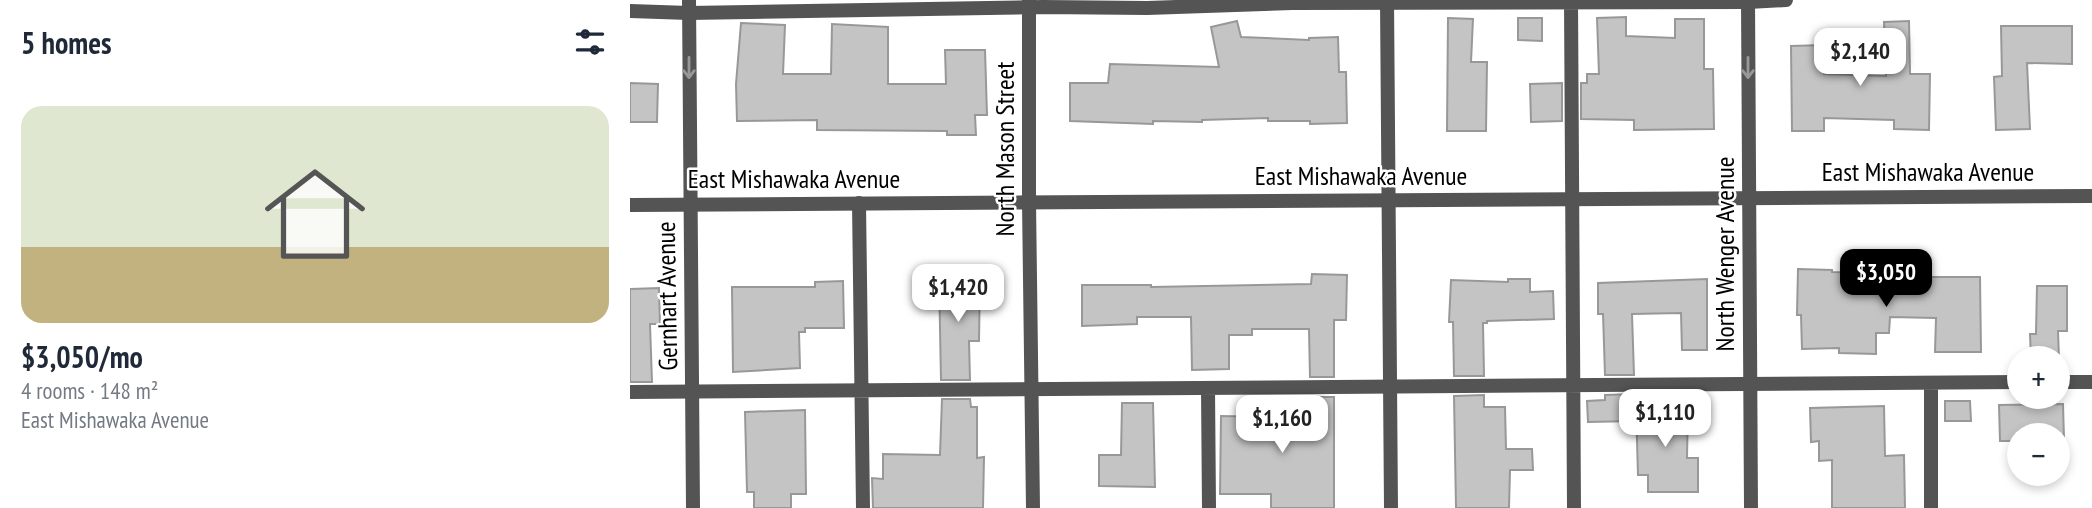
<!DOCTYPE html>
<html lang="en">
<head>
<meta charset="utf-8">
<style>
  body { margin:0; font-family:"PT Sans Narrow",sans-serif; background:#f6f6f7; color:#1f2937; height:100vh; display:flex; flex-direction:column; font-size:26px; white-space:nowrap }
  * { box-sizing:border-box; margin:0 }
  p { font-size:23px; color:#747a83 }
  .icon { flex:none; width:38px; height:38px; fill:none; stroke:currentColor; stroke-width:2; stroke-linecap:round; stroke-linejoin:round }
  .map { position:relative; flex:1; overflow:hidden }
  .details { display:flex; flex-direction:column; background:#fff; width:630px }
  .details>* { flex:none }
  .tools { position:absolute; left:1377px; top:346px; display:grid; gap:14px }
  .tools a { display:grid; place-items:center; width:63px; height:63px; border-radius:50%; background:#fff; box-shadow:0 4px 10px #0003; font-size:35px }
  .price { position:absolute; translate:-50% -60px; padding:0 16px; border-radius:14px; background:#fff; color:#222; font-size:23px; line-height:46px; filter:drop-shadow(0 2px 4px #0008) }
  .price::after { content:''; position:absolute; left:50%; top:42px; width:21px; height:16px; margin-left:-10px; background:inherit; clip-path:polygon(0 0,100% 0,50% 100%) }
  .price.on { background:#000; color:#fff }
  ul { padding:0; list-style:none }
  li { display:grid; align-content:center; gap:14px; height:371px; padding:0 21px }
  li+li { border-top:2px solid #e0e1e3 }
  li span { display:grid; place-items:center; height:217px; border-radius:21px; color:#555 }
  li>.icon { margin-inline-start:auto }
  span .icon { width:126px; height:126px; fill:#fffc; stroke-width:1 }
  li b { font-size:30px }
  h2 { display:flex; justify-content:space-between; align-items:center; height:84px; padding:0 21px; font-size:30px }
  main { display:flex; flex:1; min-height:0 }
  .map>svg:first-child { display:block }
  .building { fill:#c4c4c4; stroke:#989898; stroke-width:2 }
  .lines { fill:none; stroke-linecap:round; stroke-linejoin:round }
  .service { stroke:#545454; stroke-width:14 }
  .minor { stroke:#545454; stroke-width:14 }
  .tertiary { stroke:#545454; stroke-width:14 }
  .oneway { stroke:#989898 }
  .labels { text-anchor:middle; stroke-width:5; stroke-linejoin:round; paint-order:stroke }
  .street-label { font-size:26px; fill:#000; stroke:#fff }
</style>
</head>
<body>
<main>
<section class="details">
<h2>5 homes<svg class="icon" aria-label="filters" viewBox="0 0 24 24"><path d="M4 7h16M4 17h16"/><circle cx="9" cy="7" r="2"/><circle cx="15" cy="17" r="2"/></svg></h2>
<ul>
<li><span style="background:linear-gradient(#dfe7d0 65%,#c2b280 0)"><svg class="icon" aria-label="home" viewBox="0 0 24 24"><path d="M3 11l9-7 9 7M6 9v11h12V9"/></svg></span><div><b>$3,050/mo</b><p>4 rooms · 148 m²</p><p>East Mishawaka Avenue</p></div></li>
</ul>
</section>
<div class="map">
<svg width="1462" height="508" viewBox="0 0 1462 508">
  <rect width="100%" height="100%" fill="#fff"/>
  <path class="building" d="M996,17V36L1045,38V19H1074V69H1083L1084,129L1004,130V120L951,119V83H957V74H969L967,18Z
    M818,18L843,19L841,62H857L856,131H817Z
    M888,18H912V41L888,40Z
    M607,21L611,37L679,40V38L708,37L709,72H716L717,123L680,124V121H638V118L572,120V122L523,121V124L440,121V83H478L480,64L589,67L581,27Z
    M1279,21L1280,74H1300L1299,130L1264,129V120L1194,118V131H1162L1161,46L1194,45V74L1256,76L1254,22Z
    M111,23L155,25L153,74H201L202,24L258,27V84H316L315,50H355L357,115H345L346,135H317V131L187,130V120L107,121L106,84Z
    M1371,26H1442V64L1397,63L1400,129L1366,130L1364,77L1372,76Z
    M0,83L28,84L27,122H0Z
    M932,83V121L901,122L900,84Z
    M1168,269L1202,270V272L1290,274V277H1350L1351,352H1305L1306,318L1260,317L1259,333H1246V354L1209,353V348L1172,349L1171,315H1167Z
    M682,274L717,275L716,320H704V377H680L679,329H622V335H599V369L562,370L561,317H507V324L452,326V285H521V287L681,284Z
    M309,276H350L349,341H339L340,380H311Z
    M878,279H900V292L923,291L924,319L857,321V323H853L854,376H824L823,322H819L821,280L878,282Z
    M1077,279V350H1052L1051,313L1002,314L1004,375H975L973,314H968V283Z
    M213,281L214,328H175V332H169L170,368L103,372L102,287H185V282Z
    M1407,286H1437V331H1428L1429,359H1401L1400,334H1406Z
    M29,288L30,324H20L22,382H0V289Z
    M1004,394L1005,421L958,422L957,401L975,400V395Z
    M854,395V407H875L876,449H902L903,470H880L879,508H826L824,396Z
    M680,397H704V508H641V494H590L591,416L645,417L646,405H680Z
    M312,399H340L341,407H347V458L354,457L353,508H243L242,478L253,479V454L310,455Z
    M1315,401H1340L1341,421H1315Z
    M492,403H523L525,487L469,486V455H491Z
    M1433,404L1434,439H1428V436H1390V441H1370L1369,405Z
    M1006,405L1058,406L1057,458H1068V492H1018V475H1008Z
    M1254,406L1255,456L1274,455L1275,508H1202V460L1189,461V441L1181,442L1180,408Z
    M175,410L176,494H161V508H124V492H117L115,412Z"/>
  <g class="lines">
    <path class="service" d="M941,0L944,508
      M0,11L59,13L413,7L517,8L662,3L1118,2L1156,0
      M229,203L233,508
      M1428,382H1462
      M578,388L579,508
      M0,392L1390,382
      M1301,508V383"/>
    <path class="minor" d="M59,0L63,508
      M399,0V202L403,508
      M757,0L761,508
      M1118,0L1121,508"/>
    <path class="tertiary" d="M0,205L1462,196"/>
  </g>
  <defs><path id="oneway-shaft" d="M-6 0H5M1.5-3L5.5 0L1.5 3" fill="none" stroke-width="1.6" stroke-linecap="round" stroke-linejoin="round" transform="scale(1.75)"/></defs>
  <g class="oneway">
    <use href="#oneway-shaft" transform="translate(59 68) rotate(90)"/>
    <use href="#oneway-shaft" transform="translate(1118 68) rotate(90)"/>
  </g>
  <g class="labels">
    <g class="street-label">
      <text transform="translate(375 149) rotate(-90)" y="9">North Mason Street</text>
      <text x="1298" y="181">East Mishawaka Avenue</text>
      <text x="731" y="185">East Mishawaka Avenue</text>
      <text x="164" y="188">East Mishawaka Avenue</text>
      <text transform="translate(1095 254) rotate(-90)" y="9">North Wenger Avenue</text>
      <text transform="translate(37 296) rotate(-91)" y="9">Gernhart Avenue</text>
    </g>
  </g>
</svg>
<div class="tools">
<a>+</a>
<a>−</a>
</div>
<b class="price" style="left:1230px;top:88px">$2,140</b>
<b class="price on" style="left:1256px;top:309px">$3,050</b>
<b class="price" style="left:328px;top:324px">$1,420</b>
<b class="price" style="left:1035px;top:449px">$1,110</b>
<b class="price" style="left:652px;top:455px">$1,160</b>
</div>
</main>
</body>
</html>
